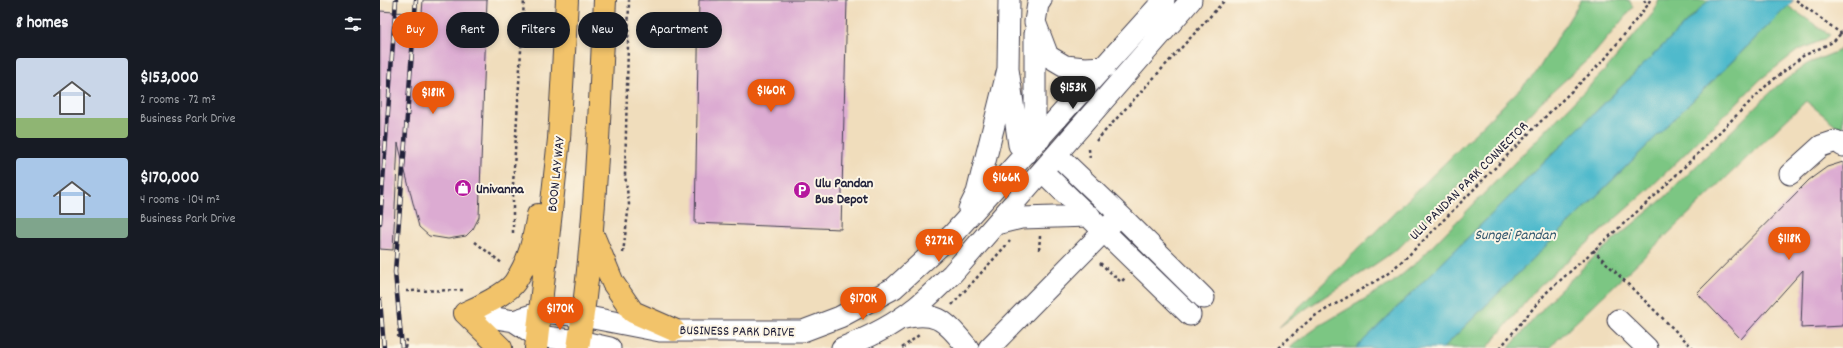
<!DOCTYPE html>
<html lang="en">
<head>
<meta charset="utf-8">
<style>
  body { margin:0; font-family:Dekko,sans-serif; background:#20242c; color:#f1f3f6; height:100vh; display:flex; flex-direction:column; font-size:15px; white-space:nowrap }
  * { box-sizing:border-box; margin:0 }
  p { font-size:13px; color:#9ea1a6 }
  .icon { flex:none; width:22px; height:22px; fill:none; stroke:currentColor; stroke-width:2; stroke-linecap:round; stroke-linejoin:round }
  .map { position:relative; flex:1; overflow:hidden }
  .panel { display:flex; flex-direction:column; background:#171b24; width:380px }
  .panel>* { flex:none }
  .hud { position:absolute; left:12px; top:12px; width:380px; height:36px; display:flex; gap:8px }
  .price { position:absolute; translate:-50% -34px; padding:0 9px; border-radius:14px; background:#ea580c; color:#fff; font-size:13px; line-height:26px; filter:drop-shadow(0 1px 2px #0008) }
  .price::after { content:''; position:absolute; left:50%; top:24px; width:12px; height:9px; margin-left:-6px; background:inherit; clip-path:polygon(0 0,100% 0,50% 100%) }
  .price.on { background:#222; color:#fff }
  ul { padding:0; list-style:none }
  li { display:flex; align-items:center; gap:12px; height:100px; padding:0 16px }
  li span { display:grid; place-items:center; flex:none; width:112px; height:80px; border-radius:4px; color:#555 }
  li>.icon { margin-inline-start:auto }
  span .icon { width:48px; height:48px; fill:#fffc; stroke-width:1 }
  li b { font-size:17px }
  h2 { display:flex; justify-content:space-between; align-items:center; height:48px; padding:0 16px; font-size:17px }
  .tag { padding:0 14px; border-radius:18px; background:#171b24; box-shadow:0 2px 6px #0003; font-size:14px; line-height:36px }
  .tag.on { background:#ea580c; color:#fff }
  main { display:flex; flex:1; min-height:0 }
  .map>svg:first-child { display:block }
  .green { fill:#7cc683; stroke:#4f745f }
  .water { fill:#50bacc; stroke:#396e84 }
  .building { fill:#dcabd2 }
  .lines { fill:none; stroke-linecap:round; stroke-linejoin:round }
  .minor-casing { stroke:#413e4e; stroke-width:23 }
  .major-casing { stroke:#413e4e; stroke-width:24 }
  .path { stroke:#413e4e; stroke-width:2.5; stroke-dasharray:3 3; stroke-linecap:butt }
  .minor { stroke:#fff; stroke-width:21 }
  .major { stroke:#f2c36a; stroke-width:22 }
  .rail-casing { stroke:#22223b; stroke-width:4.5 }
  .rail { stroke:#fcf5e5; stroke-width:3; stroke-dasharray:9; stroke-linecap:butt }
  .path-bridge { stroke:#413e4e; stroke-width:2.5; stroke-dasharray:3 3; stroke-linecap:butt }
  .labels { text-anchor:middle; stroke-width:4; stroke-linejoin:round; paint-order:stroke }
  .street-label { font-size:14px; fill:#22223b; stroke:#fcf5e5 }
  .poi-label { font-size:14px; font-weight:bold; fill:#22223b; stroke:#fcf5e5; text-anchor:start }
  .water-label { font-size:15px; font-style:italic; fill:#32576e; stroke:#fcf5e5 }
</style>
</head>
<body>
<main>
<section class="panel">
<h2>8 homes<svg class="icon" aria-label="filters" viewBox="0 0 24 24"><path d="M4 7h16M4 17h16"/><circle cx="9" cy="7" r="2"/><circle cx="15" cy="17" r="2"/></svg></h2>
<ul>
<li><span style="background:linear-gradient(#c9d6e8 75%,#8fb573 0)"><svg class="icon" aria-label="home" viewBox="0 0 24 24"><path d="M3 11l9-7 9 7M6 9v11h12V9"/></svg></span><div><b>$153,000</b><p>2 rooms · 72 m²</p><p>Business Park Drive</p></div></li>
<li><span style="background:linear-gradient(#a9c7e8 75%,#7fa58c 0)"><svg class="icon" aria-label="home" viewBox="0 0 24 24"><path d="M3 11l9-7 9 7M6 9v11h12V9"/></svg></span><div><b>$170,000</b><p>4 rooms · 104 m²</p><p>Business Park Drive</p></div></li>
</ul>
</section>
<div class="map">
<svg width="1463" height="348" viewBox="0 0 1463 348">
  <rect width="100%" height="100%" fill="#fcf5e5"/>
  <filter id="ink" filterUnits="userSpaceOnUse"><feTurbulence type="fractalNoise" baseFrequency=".025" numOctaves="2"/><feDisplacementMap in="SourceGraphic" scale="8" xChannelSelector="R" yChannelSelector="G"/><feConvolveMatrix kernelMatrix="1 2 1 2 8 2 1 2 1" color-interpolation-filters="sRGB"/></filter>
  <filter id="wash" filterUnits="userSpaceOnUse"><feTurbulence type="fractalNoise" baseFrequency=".012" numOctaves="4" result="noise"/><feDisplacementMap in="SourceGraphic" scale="16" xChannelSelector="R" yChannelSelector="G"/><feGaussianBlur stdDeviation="0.9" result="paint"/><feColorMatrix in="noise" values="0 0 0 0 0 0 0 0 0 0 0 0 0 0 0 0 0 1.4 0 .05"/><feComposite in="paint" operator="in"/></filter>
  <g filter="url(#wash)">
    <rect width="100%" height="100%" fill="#f0ddbc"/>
    <path class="green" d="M1201,0H1249L1253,7L1214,54L1162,101L1022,245C983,275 939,298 899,327L1156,73Z
      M1279,0H1329L976,348H909L939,326L1012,283L1036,263L1227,68L1274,12Z
      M1408,6L1450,35L1445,39L1417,51L1381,79L1271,187L1159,286L1107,348H1063Z
      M1463,46V131L1426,101L1169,348H1129L1172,298L1216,255L1284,198L1397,86L1427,64L1458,51Z"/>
    <path class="water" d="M1329,0H1414L1063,348H976Z"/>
    <g id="blocks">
      <path class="building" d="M43,0H107L99,217L93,229L86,236L68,239L49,236L39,227L18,143L13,250L0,249V11L42,14Z
        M319,0H467L461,229L315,223Z
        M1463,162V326L1421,328L1423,270L1361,339L1317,293L1429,180L1447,167Z"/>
    </g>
  </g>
  <g filter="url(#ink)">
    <use href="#blocks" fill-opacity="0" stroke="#413e4e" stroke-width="1"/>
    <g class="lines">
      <g class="minor-casing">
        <path id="minor" d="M629,0L628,69L639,145L647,153
          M661,0L658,4L655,22L668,56L685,66L705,68L725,67
          M655,34V127L660,139
          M677,155L740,215L824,298
          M662,171L810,315
          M1410,174L1441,146L1456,141L1463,146
          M589,209L597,193L628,69
          M616,224L641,218L710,216
          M85,313L134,321L157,336L199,341L230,348
          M520,319C557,309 565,321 588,348
          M1238,320L1267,348
          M134,321L161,312L203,316L280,331H423L460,317L514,288L573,234L784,0
          M462,348C488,338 514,325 535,308C548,298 560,285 572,274L811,0
          M609,348L734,221"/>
      </g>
      <g class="major-casing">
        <path id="major" d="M213,235L233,283L253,312L294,330
          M121,348L85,313C97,308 128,293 135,282C150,259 153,242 158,215
          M156,348L179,139L187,0
          M198,348C216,233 219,116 225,0"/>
      </g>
      <path class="path" d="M1264,0L1267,6
        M716,141L845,0
        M709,149L710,160
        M133,233V185L144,0
        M95,242L123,264
        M659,250L660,236
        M1213,250L1313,348
        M243,253L249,204L245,175L249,0
        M720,263L741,282L745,278
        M26,291L85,290
        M572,305L630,241
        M18,338L20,308
        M25,348L27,339
        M522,348L539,335
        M898,348L933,317L1006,275L1029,255L1171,111L1224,60L1267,6L1270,0
        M1120,348L1166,293L1278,193L1388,84L1423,56L1453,42L1463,31"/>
      <use href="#minor" class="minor"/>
      <use href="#major" class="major"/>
      <g class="rail-casing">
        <path id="rail" d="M0,223L16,0
          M0,300L4,348
          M22,348L15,272L36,0"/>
      </g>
      <use href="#rail" class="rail"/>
      <path class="path-bridge" d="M1416,0L1463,35"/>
    </g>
  </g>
  <defs>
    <g id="shop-disc" transform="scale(0.9)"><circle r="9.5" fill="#b5179e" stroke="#fcf5e5"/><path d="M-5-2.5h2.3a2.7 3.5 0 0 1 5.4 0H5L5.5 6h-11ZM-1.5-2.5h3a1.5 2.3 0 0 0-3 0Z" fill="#fff"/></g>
    <g id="parking-disc" transform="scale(0.9)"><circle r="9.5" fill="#b5179e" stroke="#fcf5e5"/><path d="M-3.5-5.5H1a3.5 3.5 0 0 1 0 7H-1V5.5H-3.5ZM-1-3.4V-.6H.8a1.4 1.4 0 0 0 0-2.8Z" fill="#fff"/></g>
  </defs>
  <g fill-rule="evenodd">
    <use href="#shop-disc" x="83" y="188"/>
    <use href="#parking-disc" x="422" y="190"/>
  </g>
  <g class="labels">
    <g class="street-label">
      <text transform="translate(175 174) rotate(-84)" y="5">BOON LAY WAY</text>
      <text transform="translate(1088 180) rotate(-45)" y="5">ULU PANDAN PARK CONNECTOR</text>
      <text transform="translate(357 330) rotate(1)" y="5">BUSINESS PARK DRIVE</text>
    </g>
    <g class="poi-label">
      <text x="435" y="187">Ulu Pandan<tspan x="435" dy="16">Bus Depot</tspan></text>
      <text x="96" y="193">Univanna</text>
    </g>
    <g class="water-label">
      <text x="1135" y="239">Sungei Pandan</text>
    </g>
  </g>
</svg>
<b class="price on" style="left:693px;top:110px">$153K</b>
<b class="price" style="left:391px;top:113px">$160K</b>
<b class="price" style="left:53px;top:115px">$181K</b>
<b class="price" style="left:626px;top:200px">$166K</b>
<b class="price" style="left:1409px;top:261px">$118K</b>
<b class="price" style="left:559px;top:263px">$272K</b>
<b class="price" style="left:483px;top:321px">$170K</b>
<b class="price" style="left:180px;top:331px">$170K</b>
<div class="hud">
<a class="tag on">Buy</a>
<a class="tag">Rent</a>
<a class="tag">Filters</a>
<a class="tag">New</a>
<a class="tag">Apartment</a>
</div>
</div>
</main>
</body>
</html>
